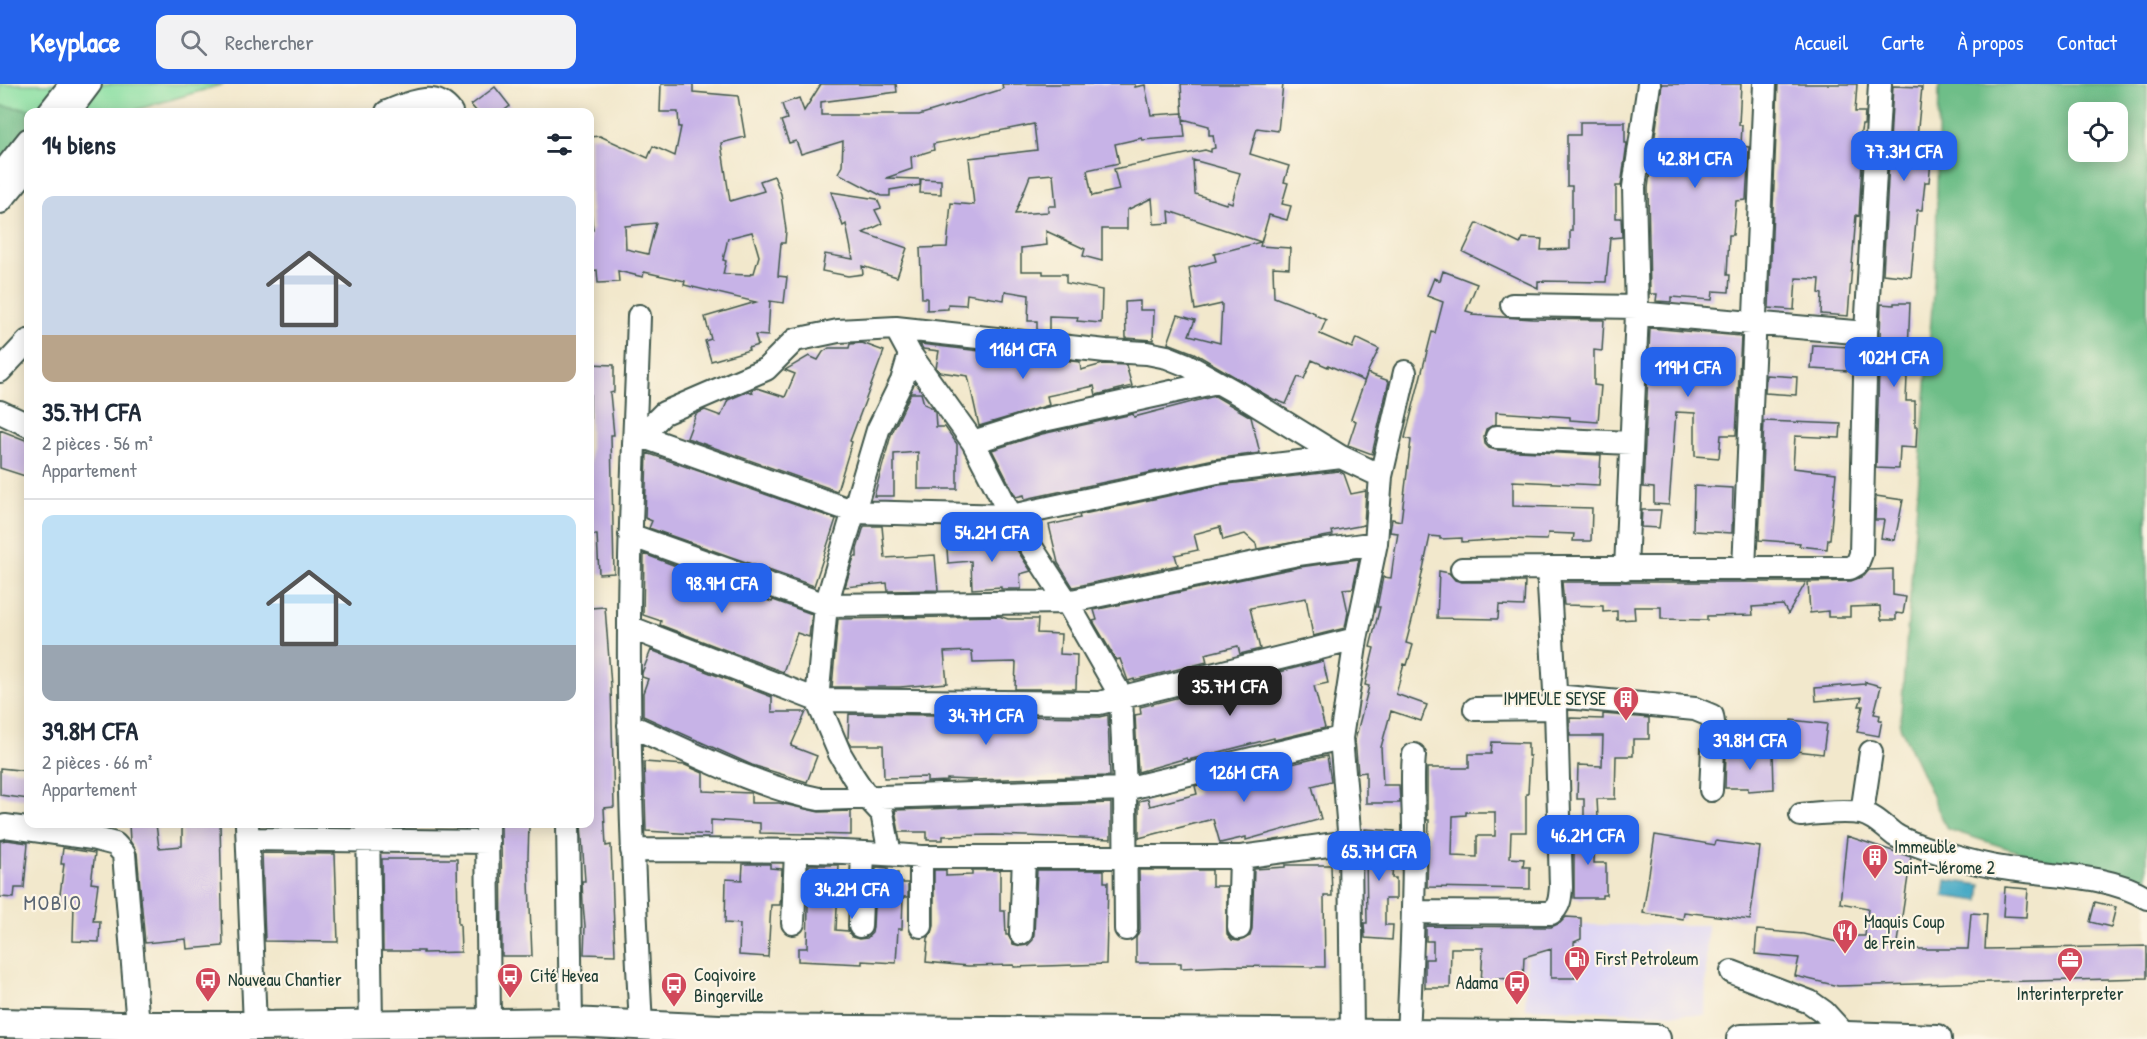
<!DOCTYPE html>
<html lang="fr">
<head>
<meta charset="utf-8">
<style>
  body { margin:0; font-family:"Patrick Hand",sans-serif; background:#f2f2f3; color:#1f2937; height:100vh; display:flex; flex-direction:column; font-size:22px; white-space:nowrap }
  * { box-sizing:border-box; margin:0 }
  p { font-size:20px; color:#747a83 }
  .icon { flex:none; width:33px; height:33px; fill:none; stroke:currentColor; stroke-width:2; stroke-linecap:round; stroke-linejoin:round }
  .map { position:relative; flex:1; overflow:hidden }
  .sheet { position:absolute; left:24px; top:24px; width:570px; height:720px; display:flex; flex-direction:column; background:#fff; border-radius:12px; box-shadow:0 3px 15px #0003 }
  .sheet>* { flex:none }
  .controls { position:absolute; left:2068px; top:18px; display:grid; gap:12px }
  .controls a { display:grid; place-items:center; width:60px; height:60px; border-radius:12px; background:#fff; box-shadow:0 3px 15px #0003; font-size:30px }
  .price { position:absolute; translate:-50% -51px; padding:0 14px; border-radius:12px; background:#2563eb; color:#fff; font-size:20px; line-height:39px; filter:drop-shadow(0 2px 3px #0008) }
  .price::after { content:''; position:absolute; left:50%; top:36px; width:18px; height:14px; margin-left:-9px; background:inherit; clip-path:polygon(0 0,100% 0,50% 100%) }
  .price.on { background:#222; color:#fff }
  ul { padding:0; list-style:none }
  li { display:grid; align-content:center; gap:12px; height:318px; padding:0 18px }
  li+li { border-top:2px solid #e0e1e3 }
  li span { display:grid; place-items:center; height:186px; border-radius:12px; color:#555 }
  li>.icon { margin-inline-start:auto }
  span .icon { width:108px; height:108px; fill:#fffc; stroke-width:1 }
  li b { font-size:26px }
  h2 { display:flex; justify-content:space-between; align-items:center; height:72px; padding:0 18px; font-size:26px }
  header { display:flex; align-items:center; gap:36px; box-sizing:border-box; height:84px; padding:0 30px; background:#2563eb; color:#fff }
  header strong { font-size:28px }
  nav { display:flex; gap:33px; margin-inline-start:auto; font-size:21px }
  .search { width:420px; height:54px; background:#f2f2f3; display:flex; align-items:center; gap:15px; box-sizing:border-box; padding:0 21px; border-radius:12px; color:#747a83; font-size:22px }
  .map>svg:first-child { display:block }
  .built { fill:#ddd5f6 }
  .green { fill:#89dfa2; stroke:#548e6b; stroke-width:1.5 }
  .forest { fill:#6ebe88; stroke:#467e5e; stroke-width:1.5; fill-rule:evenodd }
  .water { fill:#45a9c5; stroke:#32737c; stroke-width:1.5 }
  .building { fill:#c7b3e7; fill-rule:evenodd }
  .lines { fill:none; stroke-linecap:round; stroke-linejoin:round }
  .minor-casing { stroke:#3f574b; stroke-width:26 }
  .major-casing { stroke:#3f574b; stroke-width:32 }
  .minor { stroke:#fff; stroke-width:22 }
  .major { stroke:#fff; stroke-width:28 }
  .labels { text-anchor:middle; stroke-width:4.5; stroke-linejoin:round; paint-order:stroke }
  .poi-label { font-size:18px; fill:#1f3d34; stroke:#fcf5e5; text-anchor:start }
  .quarter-label { font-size:21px; letter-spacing:1.5px; fill:#5a6673; stroke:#fcf5e5 }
</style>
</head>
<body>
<header>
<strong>Keyplace</strong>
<div class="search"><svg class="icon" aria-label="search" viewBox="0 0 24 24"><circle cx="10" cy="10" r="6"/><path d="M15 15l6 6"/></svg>Rechercher</div>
<nav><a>Accueil</a><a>Carte</a><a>À propos</a><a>Contact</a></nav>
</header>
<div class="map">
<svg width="2147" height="955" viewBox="0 0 2147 955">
  <rect width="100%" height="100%" fill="#fcf5e5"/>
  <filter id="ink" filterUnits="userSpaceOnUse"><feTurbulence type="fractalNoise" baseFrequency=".0167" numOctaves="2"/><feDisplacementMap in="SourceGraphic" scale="12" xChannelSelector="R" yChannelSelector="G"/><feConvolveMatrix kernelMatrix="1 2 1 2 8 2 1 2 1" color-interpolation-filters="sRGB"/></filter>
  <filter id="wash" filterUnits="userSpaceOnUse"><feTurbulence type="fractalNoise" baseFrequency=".008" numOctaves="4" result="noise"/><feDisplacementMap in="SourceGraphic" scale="24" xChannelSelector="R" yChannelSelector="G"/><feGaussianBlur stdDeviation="1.35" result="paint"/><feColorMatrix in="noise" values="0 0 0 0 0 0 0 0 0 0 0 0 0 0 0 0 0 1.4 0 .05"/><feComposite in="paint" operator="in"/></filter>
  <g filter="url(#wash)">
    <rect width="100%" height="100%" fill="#f2e8cc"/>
    <path class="built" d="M1582,841H1707L1705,931L1525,924L1527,873L1581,856Z"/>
    <path class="green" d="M0,0H224L129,28H59L0,22Z"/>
    <path class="forest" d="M1939,0H2147V809L1947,745L1900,642L1936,170ZM2079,28H2118V68H2079Z
      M0,22L59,28H28V75L0,89Z"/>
    <path class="water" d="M1946,796L1981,801L1979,817L1944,812Z"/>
    <g id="blocks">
      <path class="building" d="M661,0H693V8L738,12L745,53L721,59L730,117L764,107L760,97L774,92L781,110L786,146L785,159H781L778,192L787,193L784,219L770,217L768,252L755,251L758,261L748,264L749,266L711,277L705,257L711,255L705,233L756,218L684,201L685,197L644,188L643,193L618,187L619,198L598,199L597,186L590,187V146H593L590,118V53L600,52L648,74L653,62L675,72L681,43H679L678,28H660ZM656,139L648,170L626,165L625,142ZM752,148L759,172L754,189H751L750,191L723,190L726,177L723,176L728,154Z
        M821,0H896L897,8L821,18V31H919L1003,5L1002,0H1135V3L1145,1L1151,31L1183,29V34L1181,0H1283L1278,47L1257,44L1250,70L1289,82L1284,98L1288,99L1282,120L1291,122L1287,136L1269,131L1260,162L1290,164L1289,184L1273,183L1274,213L1315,229V231L1326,236L1320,250L1352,264L1356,254L1379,265L1367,289L1389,297L1372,370L1348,361L1356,337L1351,335L1367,290L1364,297L1328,281V283L1312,276L1304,295L1298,293L1286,320L1273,315L1194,269L1168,259L1178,231L1195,236L1189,251L1220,259L1222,220L1195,226L1189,184L1216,177L1214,170L1261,158L1169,127L1170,139L1154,140L1152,114L1127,126V145H1102V177L1083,172L1085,165L1046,147L1047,161L1021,164V187H1043V190H1066V199L1102,206L1101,239L1077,237L1078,233L1049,232V247L1037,246V237H1028L1029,211L1005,207L1004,216L967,210L966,221L948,220V225L927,226V214H922L920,164L947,163L951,119L974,121L969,74L1037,66L1034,40L933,60L934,66L911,73L912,85L886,94L920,95V101L890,106V112H882L838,89L842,82L843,57L801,70L796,57L789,59L781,37L787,35L782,20L799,14L804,27ZM1183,35L1209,42V51H1213L1215,64L1211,65V68L1205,66L1114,85L1119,106L1092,112L1087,86L1119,79L1115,60L1142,54V56L1185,53ZM1193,76L1240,89L1232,119L1227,117L1226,120L1195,110ZM1053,90L1056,122H1048V128L1015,130L1030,92Z
        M1662,0H1741L1739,41H1742L1741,62L1749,63L1746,116L1736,117L1733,151H1729L1727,191H1730L1729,208L1713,207L1712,216L1671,213V218L1656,217L1657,210H1650L1648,104Z
        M1778,0H1857L1855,28H1865L1864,41H1862L1860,53L1857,52L1855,77L1862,78L1859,132L1856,131L1848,232L1821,230L1822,210L1819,209L1820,195L1796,194L1794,226L1769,224Z
        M1893,2L1922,3L1917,53H1921L1920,76L1931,77L1929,98H1925L1922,126H1917L1911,193L1883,190Z
        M495,3L510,22L502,28H477L471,21Z
        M1580,38H1625V59H1627L1621,102H1616V134H1621L1622,153L1610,154L1606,198L1538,197V204L1463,168L1477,139L1520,160L1523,154L1542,155L1541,166L1570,165V147H1572V102H1567V51H1580Z
        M921,95L941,96V110L920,109Z
        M831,108L877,115L881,124L875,126L882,140L863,149L907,164L897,193L862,182L863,190L848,192L822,187L825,170L853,175L846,140L843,142Z
        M1443,187L1477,200L1466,227L1473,229L1472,231L1533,235L1604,236L1602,267L1594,266V301L1601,302L1598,338L1570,336V333L1496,328V340L1486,345L1484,352L1485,360L1489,364L1496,366L1601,371L1599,401L1513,397V422L1592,424L1591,457H1573L1574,450L1548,449L1547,456L1508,455L1462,458V454L1440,455V453L1430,452L1413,532L1406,559L1413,561L1407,581L1404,580L1396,610L1427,621L1421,637L1391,627L1381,663L1383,701H1399L1400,719H1366V688L1358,689L1355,656L1369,602L1365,601L1374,564L1370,563L1380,523H1377L1383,493L1391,494L1393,479L1398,449L1390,448L1392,435L1401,437L1411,356L1405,354L1432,248L1435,249L1443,218L1427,212L1434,194L1440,197Z
        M1140,217V226H1154L1153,256L1126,254L1125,218Z
        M1894,219H1910L1906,317H1915V342H1917L1916,364L1900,363L1899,385L1876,384L1881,220L1894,221Z
        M1650,244L1741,252L1736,351H1721L1719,374L1695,372V329L1676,328L1669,421L1654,420V404L1643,403Z
        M862,259L884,267L850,357L852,358L837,407L687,354L696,330L705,326L721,332L728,316L749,307L753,309L752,306L757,304L785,313L795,290L785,286L809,272L818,276L823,268L829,264H849L850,260Z
        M920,260L1006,270L1008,277L1026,272L1080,278L1081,286L1103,280L1126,281L1132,302L1096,311L1094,302L1047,312L1049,321L979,342L968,292L940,288L936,284L939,267L923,265Z
        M1813,261L1850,263L1849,287L1811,285Z
        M590,280L614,281V308L610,309L614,351H611L614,489L599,490L597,451H590Z
        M1766,291L1797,293L1796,311L1765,309Z
        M911,309H921L924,320L931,323L935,328L936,343H945L957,360V405H918V368L894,370V412H874L891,351Z
        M1215,312L1251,333L1260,369L1214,375L1025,415L1024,411L1016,413L992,366L1042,350L1133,330L1134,333Z
        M1764,337L1841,340L1840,354L1795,352L1793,384L1836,389L1830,455H1828L1827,465L1799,462L1800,459L1759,456Z
        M0,346L28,357V393L0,384Z
        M647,369L836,435L814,502L649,444L652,437L645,434Z
        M1339,387L1344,390L1351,410L1366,407L1364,441L1332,447L1333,451L1257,465L1256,460L1245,450L1223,456L1220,443L1194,450L1198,466L1175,471L1178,481L1073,503L1058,479L1049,441L1080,434L1079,431L1219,401Z
        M1694,402L1733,404L1732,449L1693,447Z
        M1876,412L1903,416L1895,456L1881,454L1884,436H1875Z
        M1642,426H1661L1659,444L1641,443Z
        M864,442H882L885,474L935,471L938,506L888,507L887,499L845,503L854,473H857V465Z
        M1007,451L1031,487L1020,490L1021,505H1001V503L972,505L971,477L948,479L947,465L977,462V458Z
        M644,470L772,518L773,516L812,530L809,553L797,549L783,588L660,541L661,537L643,531Z
        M1359,475L1353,504L1343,505L1348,528L1345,544L1313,552L1306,514L1250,524L1260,565L1240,570L1238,562L1205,570L1207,578L1134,596V595L1128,597L1120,575L1116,576L1093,537L1097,536L1094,526L1300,483Z
        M1893,485V511L1906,513L1903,530L1896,529V536H1881L1880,522L1850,523V533H1828V527L1810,529L1808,498L1851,497L1864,492L1869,486Z
        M1439,487L1449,489L1455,496L1462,498H1525L1524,522L1499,521L1498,535L1437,534Z
        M1562,498H1806L1788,530L1783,521L1752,523L1753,531L1707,532V536L1661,535V523H1634L1635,535L1617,536V527L1603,528V522L1564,521Z
        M605,523L611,602L614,723L604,724L606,762L611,761L615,871L584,870L585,842L583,820L582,797H585L581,740H590V524Z
        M999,532L1008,535H1038L1037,549L1061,550L1060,570L1077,571L1076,605H1015L1016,578L973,579L972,567L944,568L947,599L900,603H832L838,535Z
        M651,566L772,613V628H806L791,662L817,672L807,698L752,681L643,632V609L648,595L642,593V589Z
        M1323,577L1328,599L1314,602L1325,644L1274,656V654L1188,676L1187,674L1138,688L1135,631L1141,630L1140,623Z
        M1865,598L1881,602L1874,630L1880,631L1879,636H1882L1879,652L1857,648L1863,622H1859L1862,613L1816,617L1815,604L1865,600Z
        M849,630L1099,633L1108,631L1110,692L972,696L947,695V697L927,698V693L884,694L883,661H851L848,655Z
        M1603,630L1649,634V655H1633V672H1616L1615,715H1597L1598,734L1584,735V715H1577L1578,681L1602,682L1603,652H1570V634L1603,635Z
        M1791,636L1827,640L1823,670L1779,665L1781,648L1789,649Z
        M1492,658L1528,659V672H1530L1528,710H1526V748H1511L1510,774L1524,775L1523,783H1530V805L1427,803L1429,736H1427V684H1469V670H1491ZM1466,728H1495V752H1477V773L1452,772L1453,732L1466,731Z
        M1726,668H1740V670L1773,668L1774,705L1748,707V704H1725Z
        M1327,672L1331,697L1312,702L1321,735L1246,756V753L1220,759L1213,735L1139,754V717L1148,715L1150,722L1197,710L1195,702Z
        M644,678L685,681L703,689V707L751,709V719H779L819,728L851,727V751L760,749V739L711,736V751L646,747Z
        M0,684L28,687V715L0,711Z
        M1111,719V755L993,751L943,752V756H927V748H899L895,726Z
        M129,740H156L159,764L182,762V740H220L223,862L187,865L186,855L145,859L137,769L130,757Z
        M501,740L529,741L528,773L532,872H502Z
        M1574,743H1595L1594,779H1606V811H1602V814H1574Z
        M1365,745L1395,747L1392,794H1396V815H1385V841H1393L1392,856L1365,854L1364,839H1367L1366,768L1364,767Z
        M1655,751L1715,761L1716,757L1760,763L1750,836L1684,828L1683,835L1643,829Z
        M1847,752L1911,773L1897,865H1968L1971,829L1987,830L1985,865L2147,862V894L1838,902L1795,892L1799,874L1755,870L1757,846L1803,850L1850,861L1851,852H1865L1868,824L1840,819Z
        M7,756L28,759L24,804H15L14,814L0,813V757Z
        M63,764L95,769L91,799L98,800L93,837H100L99,858L73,857L74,820L59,818L64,780H61Z
        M262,769L335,770L338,858L265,857Z
        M382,775H457L458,840H460L461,868L423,869V867H383Z
        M743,780H770V784L782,785L780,821H771L768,873L739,871L740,840L725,839L726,795L742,796Z
        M809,781H839L836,846L848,847L852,853L859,855L867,854L872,849L873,843L876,783L888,784V789H898V799H908V813H903L902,845H898L896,879L862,877V880L798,877V864H807Z
        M1285,781H1331L1332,812H1324L1325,883L1227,882L1181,884V879H1136V854L1140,845L1139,786H1212V802H1227V850L1232,856L1239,857L1250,852L1252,845L1254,785L1285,783Z
        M934,786H946V792L972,791V786H1000V827H1005L1006,851H1008L1013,860L1021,862L1028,861L1033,856L1034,850L1037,786H1104V798H1108L1106,880L1014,883V881L968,882L926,878L928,854L932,849L934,842Z
        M2005,803L2028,805L2026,833L2003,832Z
        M2095,818L2116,823L2111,843L2090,838Z
        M1566,833L1581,834V855L1574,858L1575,894H1551V865L1524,873L1523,896L1496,894V900L1481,899L1483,864H1451L1450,904H1425V875H1433V857H1426V842L1551,843L1560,839Z"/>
    </g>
  </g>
  <g filter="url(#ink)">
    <use href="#blocks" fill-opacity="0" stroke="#3f574b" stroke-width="1.5"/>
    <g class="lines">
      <g class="minor-casing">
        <path id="minor" d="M49,28L71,0
          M69,28L90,0
          M387,28C408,20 434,5 451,28
          M0,91L28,56
          M0,118L28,84
          M1512,221L1637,223
          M1637,229L1866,249
          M639,232C636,335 629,438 629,542C628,675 634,808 641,942
          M896,244L910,270L973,358L1011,432L1067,518L1121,612L1125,705L1126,845
          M0,287L28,257
          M0,328L28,341
          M635,350L855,428L1011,432L1217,388L1341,373
          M641,352L664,329L766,285L795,256L838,247L896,244L1106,267L1147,269L1167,273L1187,281L1237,309L1341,373L1381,392
          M1497,353L1631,359
          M973,358L1039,337L1217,298
          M630,451L826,521L1067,518L1298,470L1376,459
          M1462,485L1548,484H1850L1857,480L1861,470L1866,249L1880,0
          M1626,485L1637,229L1634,103L1649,0
          M1744,485L1765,0
          M629,543L817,616L1099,619L1356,555
          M1555,612L1695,625L1712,632L1714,645L1711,706
          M1475,625L1556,624
          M629,641C689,667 756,703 819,715L1125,705L1341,654
          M1862,729L1871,668
          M1801,731C1818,729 1844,727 1861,729C1875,732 1884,743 1895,751C1912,762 1970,778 1991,782C2039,792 2105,788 2147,814
          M368,740L371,941
          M487,740L489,939
          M568,740L571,938
          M247,741L255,942
          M0,744L5,742L92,754L115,760L124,770L138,942
          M248,755L488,758
          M632,766C728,767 826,764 921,773H1241L1350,758
          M890,770L882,729L867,713L853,692L840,670L817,616L826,521L878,346L902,297L910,270
          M1413,828L1551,829C1560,822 1560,814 1561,803L1556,624L1548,484
          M793,839L796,767
          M860,842L863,770
          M921,842V773
          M1239,844L1241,773
          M1021,849L1024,773
          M1732,888L1810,918L1824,928L1846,952
          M1352,950L1350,758L1341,654L1356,555L1376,459L1381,392L1405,288
          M1408,951C1411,888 1414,826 1414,763C1415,732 1411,701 1414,671"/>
      </g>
      <g class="major-casing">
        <path id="major" d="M0,939L120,942H255L571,938L720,945L1543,951L1656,955
          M1741,955L1846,952L1937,955"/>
      </g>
      <use href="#minor" class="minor"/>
      <use href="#major" class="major"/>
    </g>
  </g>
  <defs>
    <g id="building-pin" transform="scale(1.35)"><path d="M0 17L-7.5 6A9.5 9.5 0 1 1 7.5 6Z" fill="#d1495b" stroke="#fcf5e5"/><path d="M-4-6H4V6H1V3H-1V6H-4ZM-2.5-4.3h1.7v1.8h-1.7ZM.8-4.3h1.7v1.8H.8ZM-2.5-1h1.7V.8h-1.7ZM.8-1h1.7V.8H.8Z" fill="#fff"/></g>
    <g id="restaurant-pin" transform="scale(1.35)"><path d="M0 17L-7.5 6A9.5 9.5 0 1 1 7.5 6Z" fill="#d1495b" stroke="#fcf5e5"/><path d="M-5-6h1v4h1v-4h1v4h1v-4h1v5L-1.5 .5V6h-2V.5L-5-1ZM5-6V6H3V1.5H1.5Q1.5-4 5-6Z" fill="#fff"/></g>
    <g id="fuel-pin" transform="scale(1.35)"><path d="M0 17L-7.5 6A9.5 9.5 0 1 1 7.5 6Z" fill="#d1495b" stroke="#fcf5e5"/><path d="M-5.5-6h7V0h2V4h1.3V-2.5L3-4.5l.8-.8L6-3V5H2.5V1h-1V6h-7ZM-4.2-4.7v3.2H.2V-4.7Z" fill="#fff"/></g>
    <g id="office-pin" transform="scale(1.35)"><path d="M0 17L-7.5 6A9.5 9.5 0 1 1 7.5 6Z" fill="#d1495b" stroke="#fcf5e5"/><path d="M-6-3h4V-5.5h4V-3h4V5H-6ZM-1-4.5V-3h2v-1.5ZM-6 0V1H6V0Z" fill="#fff"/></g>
    <g id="bus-pin" transform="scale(1.35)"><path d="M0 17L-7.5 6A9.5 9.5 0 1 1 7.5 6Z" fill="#d1495b" stroke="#fcf5e5"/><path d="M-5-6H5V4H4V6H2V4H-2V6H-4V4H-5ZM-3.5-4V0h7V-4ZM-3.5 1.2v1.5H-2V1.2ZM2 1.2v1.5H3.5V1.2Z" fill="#fff"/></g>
  </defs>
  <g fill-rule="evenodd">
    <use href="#building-pin" x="1626" y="615"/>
    <use href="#building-pin" x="1875" y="773"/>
    <use href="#restaurant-pin" x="1845" y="848"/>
    <use href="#fuel-pin" x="1577" y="875"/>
    <use href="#office-pin" x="2070" y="876"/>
    <use href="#bus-pin" x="510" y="892"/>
    <use href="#bus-pin" x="208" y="896"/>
    <use href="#bus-pin" x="1517" y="899"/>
    <use href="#bus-pin" x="674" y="901"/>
  </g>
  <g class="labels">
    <g class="poi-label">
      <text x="1606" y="621" text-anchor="end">IMMEULE SEYSE</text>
      <text x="1894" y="769">Immeuble<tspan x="1894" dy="21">Saint-Jérome 2</tspan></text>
      <text x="1864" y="844">Maquis Coup<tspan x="1864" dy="21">de Frein</tspan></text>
      <text x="1596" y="881">First Petroleum</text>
      <text x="694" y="897">Coqivoire<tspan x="694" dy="21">Bingerville</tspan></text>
      <text x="530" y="898">Cité Hevea</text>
      <text x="228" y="902">Nouveau Chantier</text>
      <text x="1498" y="905" text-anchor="end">Adama</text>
      <text x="2070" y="916" text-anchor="middle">Interinterpreter</text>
    </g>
    <g class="quarter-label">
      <text x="53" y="826">MOBIO</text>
    </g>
  </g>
</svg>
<div class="controls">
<a><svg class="icon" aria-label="locate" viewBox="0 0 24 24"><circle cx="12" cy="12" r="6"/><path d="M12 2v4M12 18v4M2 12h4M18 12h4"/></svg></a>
</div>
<b class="price" style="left:1904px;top:98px">77.3M CFA</b>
<b class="price" style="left:1695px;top:105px">42.8M CFA</b>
<b class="price" style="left:1023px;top:296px">116M CFA</b>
<b class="price" style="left:1894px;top:304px">102M CFA</b>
<b class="price" style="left:1688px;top:314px">119M CFA</b>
<b class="price" style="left:992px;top:479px">54.2M CFA</b>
<b class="price" style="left:722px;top:530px">98.9M CFA</b>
<b class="price on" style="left:1230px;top:633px">35.7M CFA</b>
<b class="price" style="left:986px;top:662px">34.7M CFA</b>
<b class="price" style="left:1750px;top:687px">39.8M CFA</b>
<b class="price" style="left:1244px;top:719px">126M CFA</b>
<b class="price" style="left:1588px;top:782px">46.2M CFA</b>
<b class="price" style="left:1379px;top:798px">65.7M CFA</b>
<b class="price" style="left:852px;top:836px">34.2M CFA</b>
<section class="sheet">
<h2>14 biens<svg class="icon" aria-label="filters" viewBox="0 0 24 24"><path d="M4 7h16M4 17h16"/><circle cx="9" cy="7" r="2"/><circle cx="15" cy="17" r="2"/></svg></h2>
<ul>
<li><span style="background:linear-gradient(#c9d6e8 75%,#b9a48a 0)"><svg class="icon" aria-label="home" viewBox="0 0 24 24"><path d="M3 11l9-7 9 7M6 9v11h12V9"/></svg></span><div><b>35.7M CFA</b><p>2 pièces · 56 m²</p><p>Appartement</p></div></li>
<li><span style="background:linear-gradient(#bfe0f5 70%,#9aa5b1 0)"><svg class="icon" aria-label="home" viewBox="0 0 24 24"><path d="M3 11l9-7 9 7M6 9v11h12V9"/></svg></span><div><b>39.8M CFA</b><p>2 pièces · 66 m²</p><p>Appartement</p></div></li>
</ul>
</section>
</div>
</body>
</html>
